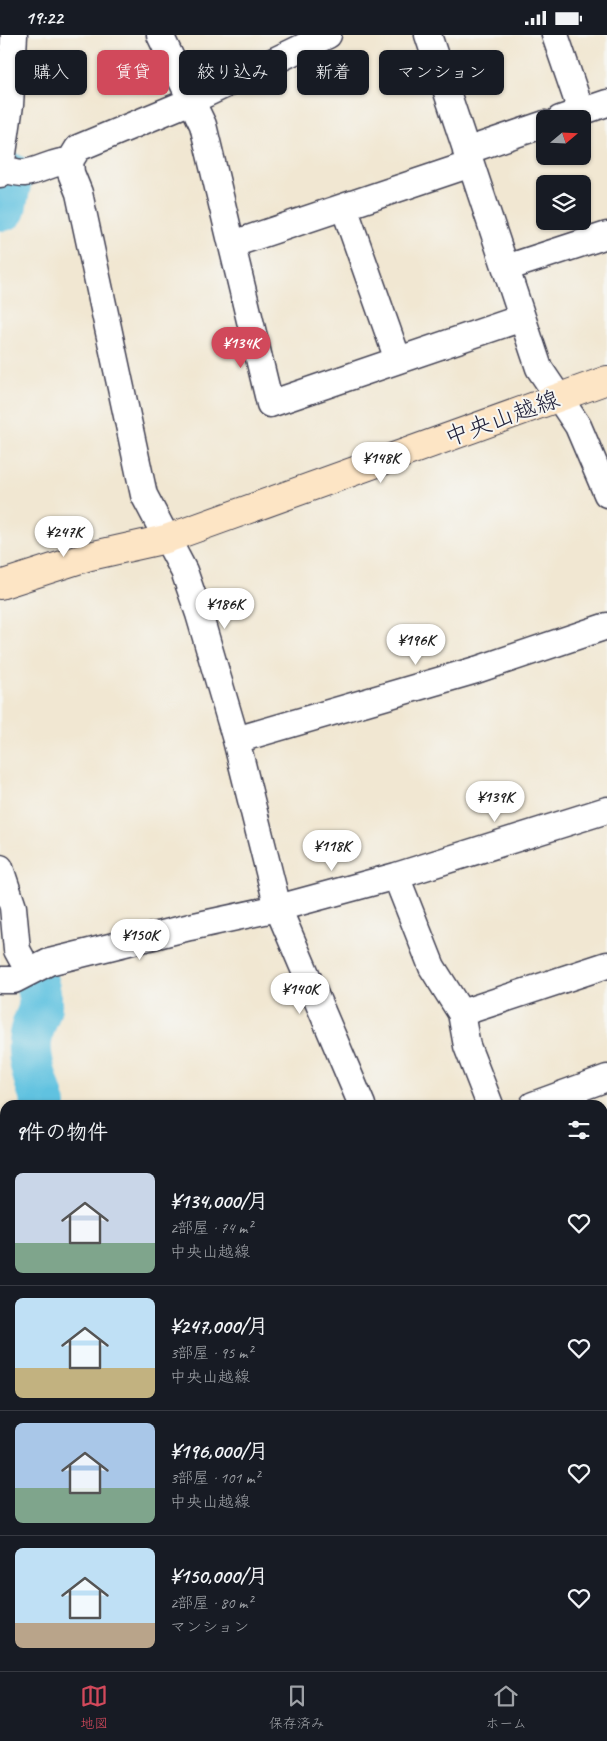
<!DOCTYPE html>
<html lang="ja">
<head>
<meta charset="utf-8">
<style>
  body { margin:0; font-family:Caveat,"Klee One",sans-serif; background:#20242c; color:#f1f3f6; height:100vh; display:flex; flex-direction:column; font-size:19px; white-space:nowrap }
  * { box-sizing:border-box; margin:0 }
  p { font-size:16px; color:#9ea1a6 }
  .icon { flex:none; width:28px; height:28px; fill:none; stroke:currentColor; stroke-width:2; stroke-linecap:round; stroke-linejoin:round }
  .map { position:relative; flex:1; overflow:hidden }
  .drawer { position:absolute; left:0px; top:1065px; width:608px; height:571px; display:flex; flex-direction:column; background:#171b24; border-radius:15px 15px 0 0; box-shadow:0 1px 4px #0004 }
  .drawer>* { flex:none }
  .hud { position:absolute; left:15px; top:15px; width:578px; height:45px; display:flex; gap:10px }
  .needle { width:32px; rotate:71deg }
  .fabs { position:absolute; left:536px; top:75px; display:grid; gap:10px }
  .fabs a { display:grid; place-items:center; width:55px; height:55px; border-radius:8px; background:#171b24; box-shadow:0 1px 4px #0004; font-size:25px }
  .price { position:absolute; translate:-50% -42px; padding:0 11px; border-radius:18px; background:#fff; color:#222; font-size:16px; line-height:32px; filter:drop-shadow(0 1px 2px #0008) }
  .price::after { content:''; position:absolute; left:50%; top:30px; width:15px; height:11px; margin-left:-8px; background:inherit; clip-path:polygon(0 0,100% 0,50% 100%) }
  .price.on { background:#d1495b; color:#fff }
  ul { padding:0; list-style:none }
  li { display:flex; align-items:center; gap:15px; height:125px; padding:0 15px }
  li+li { border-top:1px solid #363941 }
  li span { display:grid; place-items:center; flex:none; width:140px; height:100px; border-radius:8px; color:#555 }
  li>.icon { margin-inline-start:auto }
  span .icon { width:60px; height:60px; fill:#fffc; stroke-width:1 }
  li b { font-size:21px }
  h2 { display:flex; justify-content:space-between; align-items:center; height:60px; padding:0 15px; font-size:21px }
  .pill { padding:0 18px; border-radius:8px; background:#171b24; box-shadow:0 1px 4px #0004; font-size:18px; line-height:45px }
  .pill.on { background:#d1495b; color:#fff }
  .status { display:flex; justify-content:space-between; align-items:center; height:35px; padding:0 25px; background:#171b24; direction:ltr }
  .status svg { height:14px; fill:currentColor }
  .tabs { display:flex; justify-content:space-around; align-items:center; height:70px; border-top:1px solid #363941; background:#171b24; font-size:14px; color:#9ea1a6 }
  .tabs a { display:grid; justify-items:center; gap:2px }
  .tabs .on { color:#d1495b }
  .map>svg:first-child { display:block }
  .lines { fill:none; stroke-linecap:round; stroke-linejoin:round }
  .river { stroke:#61c2e0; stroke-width:44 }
  .street-casing { stroke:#414052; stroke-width:29 }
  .secondary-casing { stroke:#414052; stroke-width:30 }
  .street { stroke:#fff; stroke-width:26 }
  .secondary { stroke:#fde5c5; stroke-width:28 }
  .labels { text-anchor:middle; stroke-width:4; stroke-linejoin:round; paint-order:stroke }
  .street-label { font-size:24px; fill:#22223b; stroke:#f6f6f2 }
</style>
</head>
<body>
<div class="status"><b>19:22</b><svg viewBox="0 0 49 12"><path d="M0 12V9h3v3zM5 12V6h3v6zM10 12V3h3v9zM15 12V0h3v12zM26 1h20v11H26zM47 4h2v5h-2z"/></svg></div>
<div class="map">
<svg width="607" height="1636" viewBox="0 0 607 1636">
  <rect width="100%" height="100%" fill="#f6f6f2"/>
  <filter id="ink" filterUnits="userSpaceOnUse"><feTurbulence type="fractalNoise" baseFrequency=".02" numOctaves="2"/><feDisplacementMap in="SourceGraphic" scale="10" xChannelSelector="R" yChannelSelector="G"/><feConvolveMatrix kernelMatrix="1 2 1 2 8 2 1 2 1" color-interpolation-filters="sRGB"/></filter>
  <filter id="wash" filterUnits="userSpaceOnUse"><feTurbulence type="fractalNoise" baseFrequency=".0096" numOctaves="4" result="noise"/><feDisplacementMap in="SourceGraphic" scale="20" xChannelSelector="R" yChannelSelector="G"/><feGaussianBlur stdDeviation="1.12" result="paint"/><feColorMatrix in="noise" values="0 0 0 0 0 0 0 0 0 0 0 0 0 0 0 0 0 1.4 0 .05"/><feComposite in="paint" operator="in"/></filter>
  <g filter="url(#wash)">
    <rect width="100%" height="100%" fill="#f1e7d2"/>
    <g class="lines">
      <path class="river" d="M4,174L11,140
        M36,947C47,981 33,978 30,1006C28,1027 38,1050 44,1070
        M215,1631L227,1636"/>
    </g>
  </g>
  <g filter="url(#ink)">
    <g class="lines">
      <g class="street-casing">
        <path id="street" d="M160,0L203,90L270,369L522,283
          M328,0L191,66L78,113L70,126L71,138L79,158L144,460L184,536L199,579L236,705L278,873L362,1070
          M428,0L539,333L578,391L607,459
          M555,0L581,76
          M560,84L607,68
          M466,116L545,89
          M1,134C8,135 17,138 24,138C41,136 53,126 70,126
          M0,139L10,70L14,0
          M344,172L398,325
          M233,209L471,129
          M506,233L607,200
          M236,705L476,635L607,591
          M0,833L13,872L17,915L29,937
          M396,841L432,932L461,978L467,1011L490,1070
          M0,945H14L49,927L190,892L278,873L396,841L607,775
          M461,978L607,930
          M533,1070L607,1043
          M0,1099H5
          M602,1193L607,1192
          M602,1386L607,1384
          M0,1389L5,1386
          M602,1475L607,1488
          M251,1631L263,1636"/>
      </g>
      <g class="secondary-casing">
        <path id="secondary" d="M0,550L90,521L166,504L607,345"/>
      </g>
      <use href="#street" class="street"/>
      <use href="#secondary" class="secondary"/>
    </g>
  </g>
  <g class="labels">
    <g class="street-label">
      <text transform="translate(502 383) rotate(-20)" y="8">中央山越線</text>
    </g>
  </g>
</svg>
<div class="fabs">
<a><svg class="needle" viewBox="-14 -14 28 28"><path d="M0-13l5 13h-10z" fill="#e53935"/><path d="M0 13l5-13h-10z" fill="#9ea1a6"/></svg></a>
<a><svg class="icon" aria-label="layers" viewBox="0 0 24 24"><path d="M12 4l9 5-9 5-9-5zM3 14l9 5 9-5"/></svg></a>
</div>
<b class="price on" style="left:241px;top:334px">¥134K</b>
<b class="price" style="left:381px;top:449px">¥148K</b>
<b class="price" style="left:64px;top:523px">¥247K</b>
<b class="price" style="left:225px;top:595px">¥186K</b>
<b class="price" style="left:416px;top:631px">¥196K</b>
<b class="price" style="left:495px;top:788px">¥139K</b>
<b class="price" style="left:332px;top:837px">¥118K</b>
<b class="price" style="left:140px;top:926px">¥150K</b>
<b class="price" style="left:300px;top:980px">¥140K</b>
<div class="hud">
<a class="pill">購入</a>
<a class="pill on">賃貸</a>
<a class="pill">絞り込み</a>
<a class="pill">新着</a>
<a class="pill">マンション</a>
</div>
<section class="drawer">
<h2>9件の物件<svg class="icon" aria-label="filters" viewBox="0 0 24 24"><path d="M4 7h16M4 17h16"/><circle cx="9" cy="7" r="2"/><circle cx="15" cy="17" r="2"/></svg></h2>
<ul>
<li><span style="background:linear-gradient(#c9d6e8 70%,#7fa58c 0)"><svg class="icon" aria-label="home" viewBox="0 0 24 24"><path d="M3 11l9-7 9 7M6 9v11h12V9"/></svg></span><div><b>¥134,000/月</b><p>2部屋 · 74 m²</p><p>中央山越線</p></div><svg class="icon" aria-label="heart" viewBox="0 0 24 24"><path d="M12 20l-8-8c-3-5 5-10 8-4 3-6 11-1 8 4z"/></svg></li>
<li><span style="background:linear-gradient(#bfe0f5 70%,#c2b280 0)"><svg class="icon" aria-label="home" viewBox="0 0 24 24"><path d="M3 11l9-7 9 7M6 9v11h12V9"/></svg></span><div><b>¥247,000/月</b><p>3部屋 · 95 m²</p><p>中央山越線</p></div><svg class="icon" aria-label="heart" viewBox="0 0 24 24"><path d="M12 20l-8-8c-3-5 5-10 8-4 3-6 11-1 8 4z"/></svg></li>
<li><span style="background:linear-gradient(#a9c7e8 65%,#7fa58c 0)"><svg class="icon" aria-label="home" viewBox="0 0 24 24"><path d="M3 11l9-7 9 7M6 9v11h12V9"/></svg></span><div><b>¥196,000/月</b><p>3部屋 · 101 m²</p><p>中央山越線</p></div><svg class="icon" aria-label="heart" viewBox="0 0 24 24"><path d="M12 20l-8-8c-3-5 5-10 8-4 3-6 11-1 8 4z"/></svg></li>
<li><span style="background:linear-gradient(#bfe0f5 75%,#b9a48a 0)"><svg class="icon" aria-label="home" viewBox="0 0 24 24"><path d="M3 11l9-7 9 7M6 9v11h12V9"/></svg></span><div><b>¥150,000/月</b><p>2部屋 · 80 m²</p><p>マンション</p></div><svg class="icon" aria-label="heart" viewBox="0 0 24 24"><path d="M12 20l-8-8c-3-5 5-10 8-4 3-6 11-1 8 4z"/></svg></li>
</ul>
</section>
</div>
<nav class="tabs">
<a class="on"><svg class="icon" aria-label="map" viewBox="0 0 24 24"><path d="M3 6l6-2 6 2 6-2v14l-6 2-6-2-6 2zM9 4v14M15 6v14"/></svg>地図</a>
<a><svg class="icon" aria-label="saved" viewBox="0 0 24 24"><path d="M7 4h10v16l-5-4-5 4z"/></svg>保存済み</a>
<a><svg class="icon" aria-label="home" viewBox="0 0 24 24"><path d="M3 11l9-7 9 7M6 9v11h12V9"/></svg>ホーム</a>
</nav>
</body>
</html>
